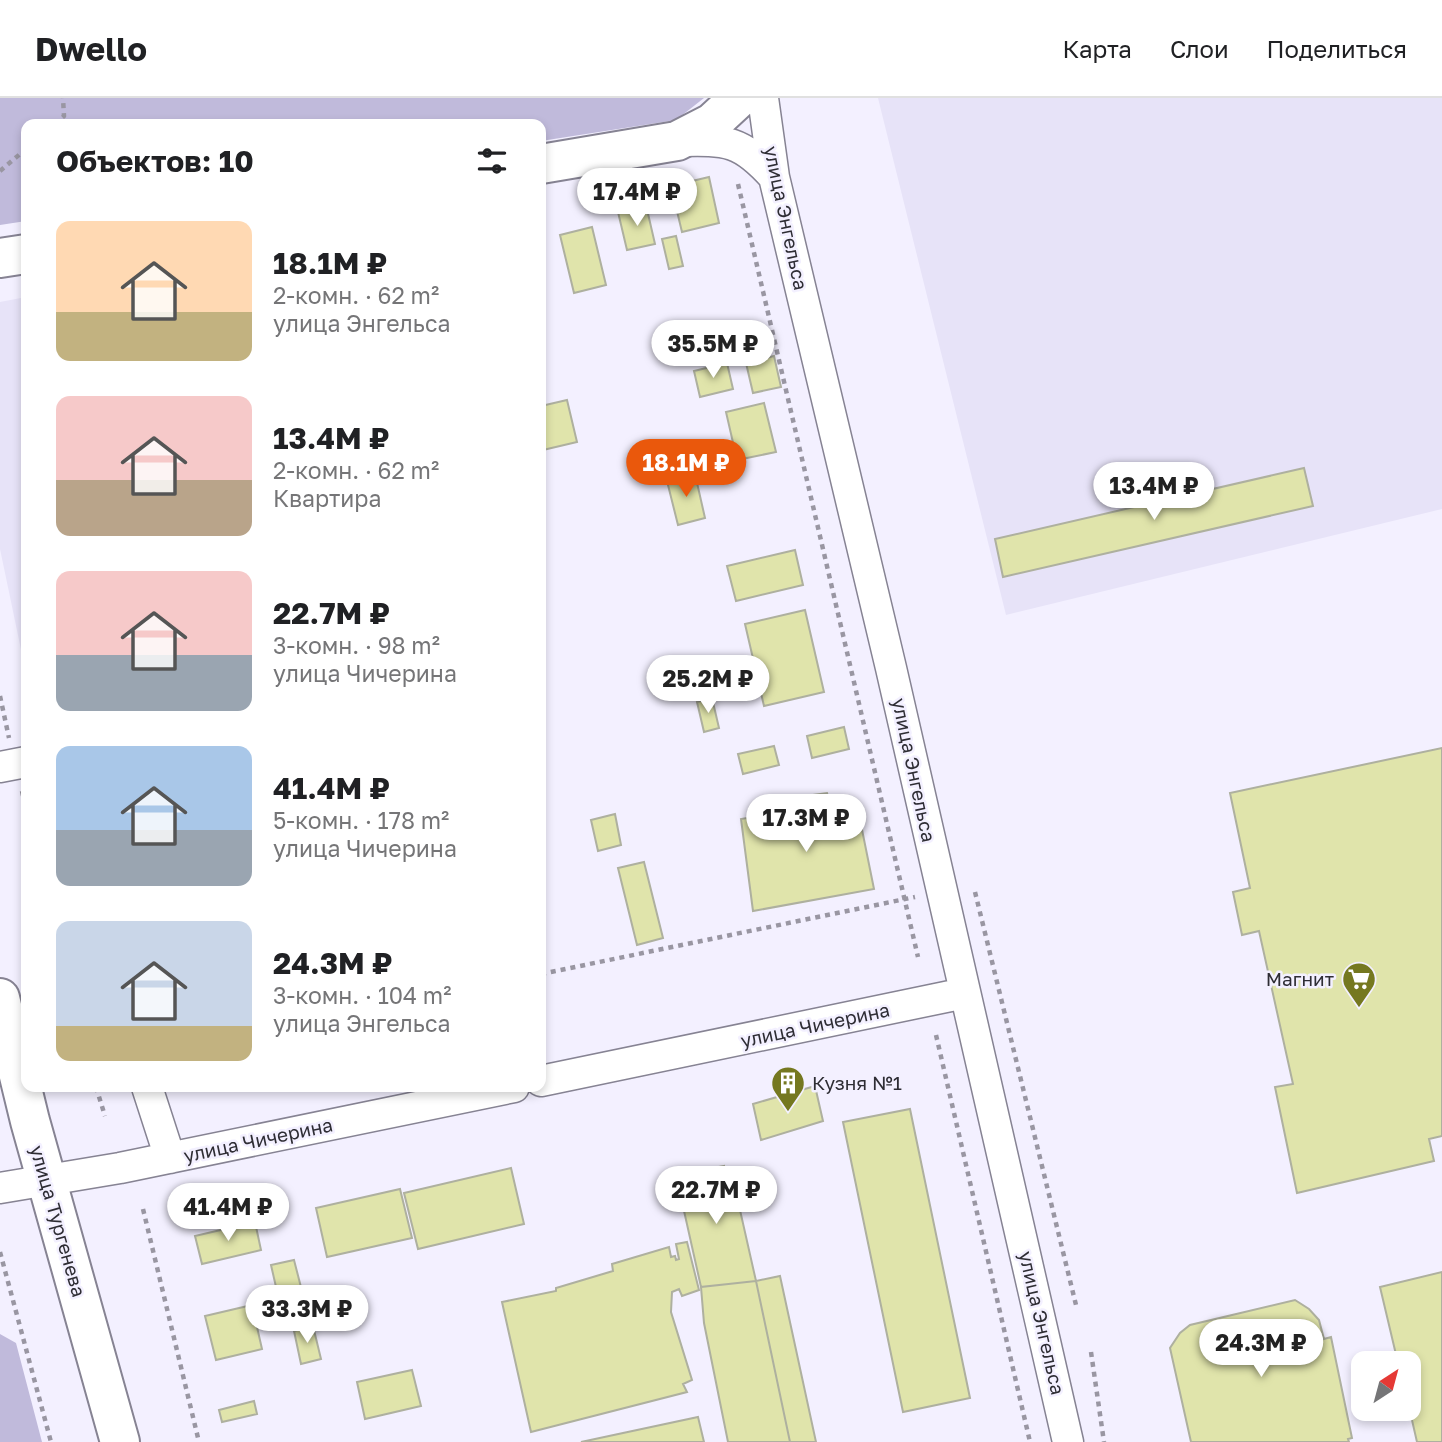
<!DOCTYPE html>
<html lang="ru">
<head>
<meta charset="utf-8">
<style>
  body { margin:0; font-family:"Golos Text",sans-serif; background:#f2f2f2; color:#202124; height:100vh; display:flex; flex-direction:column; font-size:26px; white-space:nowrap }
  * { box-sizing:border-box; margin:0 }
  p { font-size:23px; color:#757577 }
  .icon { flex:none; width:38px; height:38px; fill:none; stroke:currentColor; stroke-width:2; stroke-linecap:round; stroke-linejoin:round }
  .map { position:relative; flex:1; overflow:hidden }
  .sheet { position:absolute; left:21px; top:21px; width:525px; height:973px; display:flex; flex-direction:column; background:#fff; border-radius:14px; box-shadow:0 4px 10px #0003 }
  .sheet>* { flex:none }
  .needle { width:46px; rotate:36deg }
  .tools { position:absolute; left:1351px; top:1253px; display:grid; gap:14px }
  .tools a { display:grid; place-items:center; width:70px; height:70px; border-radius:14px; background:#fff; box-shadow:0 4px 10px #0003; font-size:35px }
  .price { position:absolute; translate:-50% -60px; padding:0 16px; border-radius:24px; background:#fff; color:#222; font-size:23px; line-height:46px; filter:drop-shadow(0 2px 4px #0008) }
  .price::after { content:''; position:absolute; left:50%; top:42px; width:21px; height:16px; margin-left:-10px; background:inherit; clip-path:polygon(0 0,100% 0,50% 100%) }
  .price.selected { background:#ea580c; color:#fff }
  ul { padding:0; list-style:none }
  li { display:flex; align-items:center; gap:21px; height:175px; padding:0 35px }
  li span { display:grid; place-items:center; flex:none; width:196px; height:140px; border-radius:14px; color:#555 }
  li>.icon { margin-inline-start:auto }
  span .icon { width:84px; height:84px; fill:#fffc; stroke-width:1 }
  li b { font-size:30px }
  h2 { display:flex; justify-content:space-between; align-items:center; height:84px; padding:0 35px; font-size:30px }
  header { display:flex; align-items:center; gap:42px; box-sizing:border-box; height:98px; padding:0 35px; background:#fff; border-bottom:2px solid #e0e0e0 }
  header strong { font-size:33px }
  nav { display:flex; gap:38px; margin-inline-start:auto; font-size:24px }
  .map>svg:first-child { display:block }
  .built { fill:#e7e3f8 }
  .green { fill:#c0badb }
  .building { fill:#e0e4ab; stroke:#aeb09f; stroke-width:2 }
  .lines { fill:none; stroke-linecap:round; stroke-linejoin:round }
  .minor-casing { stroke:#868393; stroke-width:33 }
  .major-casing { stroke:#868393; stroke-width:42 }
  .path { stroke:#9996a2; stroke-width:4.5; stroke-dasharray:5 5; stroke-linecap:butt }
  .minor { stroke:#fff; stroke-width:30 }
  .major { stroke:#fff; stroke-width:38 }
  .labels { text-anchor:middle; stroke-width:5; stroke-linejoin:round; paint-order:stroke }
  .street-label { font-size:19px; fill:#2e2d34; stroke:#f3f0ff }
  .poi-label { font-size:19px; fill:#2e2d34; stroke:#f3f0ff; text-anchor:end }
</style>
</head>
<body>
<header>
<strong>Dwello</strong>
<nav><a>Карта</a><a>Слои</a><a>Поделиться</a></nav>
</header>
<div class="map">
<svg width="1442" height="1344" viewBox="0 0 1442 1344">
  <rect width="100%" height="100%" fill="#f3f0ff"/>
  <path class="built" d="M878,0H1442V411L1006,517Z
    M26,199V566H24L0,451V204Z"/>
  <path class="green" d="M0,0H704L676,22L541,43V26H26V123L0,127Z
    M0,1236L16,1245L42,1344H0Z"/>
  <path class="building" d="M709,79L719,125L682,134L671,88Z
    M646,107L655,146L627,152L618,114Z
    M592,129L606,187L574,195L560,137Z
    M676,138L683,168L669,171L662,141Z
    M759,227L765,252L746,256L741,232Z
    M774,258L781,289L753,295L746,265Z
    M727,265L733,291L700,299L694,273Z
    M567,302L577,344L543,352L541,341V308Z
    M764,305L776,354L737,362L726,314Z
    M1304,370L1313,408L1003,479L995,441Z
    M695,376L705,420L678,427L667,383Z
    M795,452L803,487L736,503L727,468Z
    M805,512L824,594L764,608L745,526Z
    M712,600L719,630L704,634L697,604Z
    M844,629L849,651L812,660L807,638Z
    M774,648L779,667L743,676L738,656Z
    M1442,650V1038L1429,1041L1434,1063L1297,1095L1275,989L1293,986L1259,833L1242,837L1233,794L1250,790L1230,695Z
    M827,695L830,706L856,702L874,791L753,813L741,721L815,708L812,697Z
    M615,716L621,747L598,753L591,722Z
    M644,764L663,840L637,847L618,770Z
    M815,988L823,1023L761,1042L753,1006Z
    M910,1011L970,1300L903,1314L843,1024Z
    M724,1068V1077L741,1072L744,1087L735,1090L756,1183L701,1189L676,1077Z
    M511,1070L524,1126L418,1151L404,1095Z
    M400,1091L412,1140L327,1159L316,1110Z
    M255,1124L261,1152L202,1166L195,1138Z
    M687,1144L699,1192L682,1198L679,1191L672,1194L671,1214L692,1282L683,1286L687,1294L531,1334L502,1204L556,1193V1190L613,1173L612,1166L669,1149L671,1159L675,1158L676,1162L679,1161L676,1146Z
    M294,1162L303,1197L279,1202L271,1167Z
    M1442,1174V1344H1417L1409,1309V1265H1398L1380,1189Z
    M780,1178L816,1344H790L756,1183Z
    M756,1183L790,1344H728L704,1225L701,1189Z
    M1295,1202L1309,1211L1319,1222L1324,1241L1331,1239L1352,1340L1348,1341L1349,1344H1191L1170,1250L1180,1235L1190,1227Z
    M252,1207L262,1251L216,1262L205,1218Z
    M313,1228L321,1261L301,1266L294,1233Z
    M412,1272L421,1308L365,1321L357,1284Z
    M254,1303L257,1316L222,1324L219,1312Z
    M698,1319L704,1344H581Z"/>
  <g class="lines">
    <g class="minor-casing">
      <path id="minor" d="M763,0L774,79L891,570L1068,1344
        M679,43C727,42 741,42 774,79
        M0,669L26,664
        M541,983L965,895
        M147,989L170,1060
        M0,1090L120,1070L514,989"/>
    </g>
    <g class="major-casing">
      <path id="major" d="M541,66L677,43L712,25L739,0
        M0,160L26,156
        M0,900L30,1023L120,1344"/>
    </g>
    <path class="path" d="M55,26L64,18L63,0
      M0,73L26,51
      M738,86L918,859
      M0,598L9,640
      M22,693L26,712
      M975,794L1076,1207
      M541,876L915,799
      M936,937L1030,1344
      M96,989L105,1018
      M143,1111L199,1344
      M0,1154L51,1344
      M1091,1254L1104,1344"/>
    <use href="#minor" class="minor"/>
    <use href="#major" class="major"/>
  </g>
  <defs>
    <g id="supermarket-pin" transform="scale(1.75)"><path d="M0 17L-7.5 6A9.5 9.5 0 1 1 7.5 6Z" fill="#757820" stroke="#f3f0ff"/><path d="M-6-5.5h2.5l.6 2H6L4.5 2H-2.5L-4.4-4H-6ZM-1.5 3.2a1.3 1.3 0 1 0 .1 0ZM3 3.2a1.3 1.3 0 1 0 .1 0Z" fill="#fff"/></g>
    <g id="building-pin" transform="scale(1.75)"><path d="M0 17L-7.5 6A9.5 9.5 0 1 1 7.5 6Z" fill="#757820" stroke="#f3f0ff"/><path d="M-4-6H4V6H1V3H-1V6H-4ZM-2.5-4.3h1.7v1.8h-1.7ZM.8-4.3h1.7v1.8H.8ZM-2.5-1h1.7V.8h-1.7ZM.8-1h1.7V.8H.8Z" fill="#fff"/></g>
  </defs>
  <g fill-rule="evenodd">
    <use href="#supermarket-pin" x="1359" y="881"/>
    <use href="#building-pin" x="788" y="985"/>
  </g>
  <g class="labels">
    <g class="street-label">
      <text transform="translate(786 120) rotate(78)" y="7">улица Энгельса</text>
      <text transform="translate(914 672) rotate(78)" y="7">улица Энгельса</text>
      <text transform="translate(815 927) rotate(-12)" y="7">улица Чичерина</text>
      <text transform="translate(258 1042) rotate(-12)" y="7">улица Чичерина</text>
      <text transform="translate(58 1123) rotate(74)" y="7">улица Тургенева</text>
      <text transform="translate(1042 1225) rotate(77)" y="7">улица Энгельса</text>
    </g>
    <g class="poi-label">
      <text x="1334" y="888">Магнит</text>
      <text x="812" y="992" text-anchor="start">Кузня №1</text>
    </g>
  </g>
</svg>
<div class="tools">
<a><svg class="needle" viewBox="-14 -14 28 28"><path d="M0-13l5 13h-10z" fill="#e53935"/><path d="M0 13l5-13h-10z" fill="#757577"/></svg></a>
</div>
<b class="price" style="left:637px;top:130px">17.4M ₽</b>
<b class="price" style="left:713px;top:282px">35.5M ₽</b>
<b class="price selected" style="left:686px;top:401px">18.1M ₽</b>
<b class="price" style="left:1154px;top:424px">13.4M ₽</b>
<b class="price" style="left:708px;top:617px">25.2M ₽</b>
<b class="price" style="left:806px;top:756px">17.3M ₽</b>
<b class="price" style="left:716px;top:1128px">22.7M ₽</b>
<b class="price" style="left:228px;top:1145px">41.4M ₽</b>
<b class="price" style="left:307px;top:1247px">33.3M ₽</b>
<b class="price" style="left:1261px;top:1281px">24.3M ₽</b>
<section class="sheet">
<h2>Объектов: 10<svg class="icon" aria-label="filters" viewBox="0 0 24 24"><path d="M4 7h16M4 17h16"/><circle cx="9" cy="7" r="2"/><circle cx="15" cy="17" r="2"/></svg></h2>
<ul>
<li><span style="background:linear-gradient(#ffd9b3 65%,#c2b280 0)"><svg class="icon" aria-label="home" viewBox="0 0 24 24"><path d="M3 11l9-7 9 7M6 9v11h12V9"/></svg></span><div><b>18.1M ₽</b><p>2-комн. · 62 m²</p><p>улица Энгельса</p></div></li>
<li><span style="background:linear-gradient(#f6c9c9 60%,#b9a48a 0)"><svg class="icon" aria-label="home" viewBox="0 0 24 24"><path d="M3 11l9-7 9 7M6 9v11h12V9"/></svg></span><div><b>13.4M ₽</b><p>2-комн. · 62 m²</p><p>Квартира</p></div></li>
<li><span style="background:linear-gradient(#f6c9c9 60%,#9aa5b1 0)"><svg class="icon" aria-label="home" viewBox="0 0 24 24"><path d="M3 11l9-7 9 7M6 9v11h12V9"/></svg></span><div><b>22.7M ₽</b><p>3-комн. · 98 m²</p><p>улица Чичерина</p></div></li>
<li><span style="background:linear-gradient(#a9c7e8 60%,#9aa5b1 0)"><svg class="icon" aria-label="home" viewBox="0 0 24 24"><path d="M3 11l9-7 9 7M6 9v11h12V9"/></svg></span><div><b>41.4M ₽</b><p>5-комн. · 178 m²</p><p>улица Чичерина</p></div></li>
<li><span style="background:linear-gradient(#c9d6e8 75%,#c2b280 0)"><svg class="icon" aria-label="home" viewBox="0 0 24 24"><path d="M3 11l9-7 9 7M6 9v11h12V9"/></svg></span><div><b>24.3M ₽</b><p>3-комн. · 104 m²</p><p>улица Энгельса</p></div></li>
</ul>
</section>
</div>
</body>
</html>
